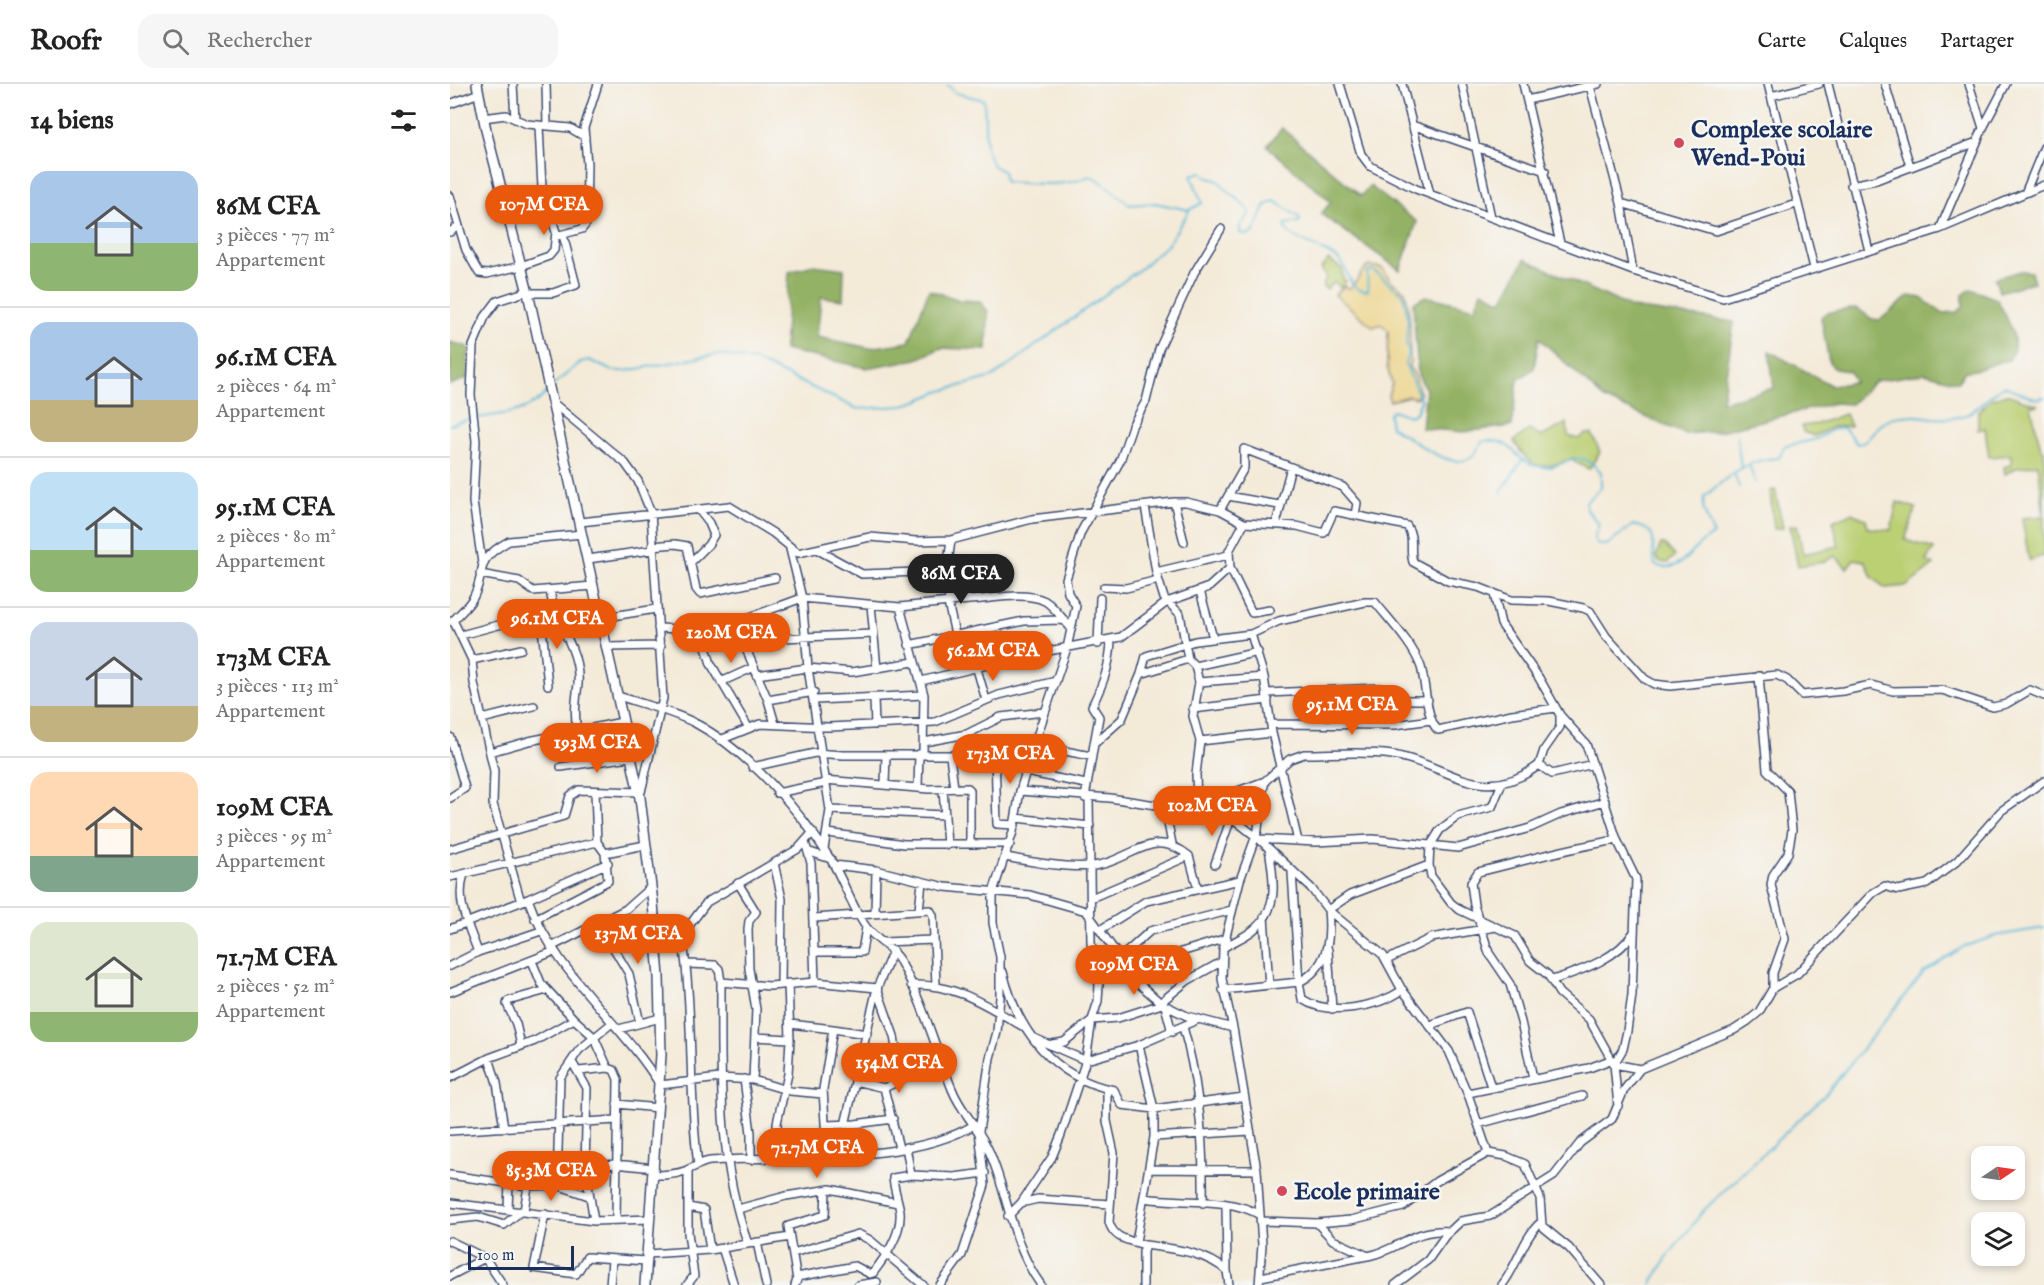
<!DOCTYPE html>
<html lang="fr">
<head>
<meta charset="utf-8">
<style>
  body { margin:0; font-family:"IM FELL English",serif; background:#f6f6f6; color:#222; height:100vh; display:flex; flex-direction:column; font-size:22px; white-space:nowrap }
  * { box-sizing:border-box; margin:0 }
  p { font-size:20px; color:#767676 }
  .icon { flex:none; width:33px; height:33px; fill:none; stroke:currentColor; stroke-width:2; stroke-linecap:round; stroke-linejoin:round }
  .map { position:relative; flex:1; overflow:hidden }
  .side { display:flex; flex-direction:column; background:#fff; width:450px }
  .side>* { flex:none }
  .needle { width:39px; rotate:77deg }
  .fabs { position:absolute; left:1521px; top:1062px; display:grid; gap:12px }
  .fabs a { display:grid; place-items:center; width:54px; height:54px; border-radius:12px; background:#fff; box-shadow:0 3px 9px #0003; font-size:30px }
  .scale { position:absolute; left:18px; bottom:15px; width:106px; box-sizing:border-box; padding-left:6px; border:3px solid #1b2f5e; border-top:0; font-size:16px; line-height:21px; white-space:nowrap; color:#1b2f5e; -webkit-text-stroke:4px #f6f6f2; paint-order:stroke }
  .price { position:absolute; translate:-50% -51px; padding:0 14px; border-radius:21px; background:#ea580c; color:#fff; font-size:20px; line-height:39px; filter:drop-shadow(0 2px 3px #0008) }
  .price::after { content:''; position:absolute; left:50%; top:36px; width:18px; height:14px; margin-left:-9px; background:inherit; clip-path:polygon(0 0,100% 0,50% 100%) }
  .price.selected { background:#222; color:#fff }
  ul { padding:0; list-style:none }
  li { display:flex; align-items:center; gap:18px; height:150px; padding:0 30px }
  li+li { border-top:2px solid #e0e0e0 }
  li span { display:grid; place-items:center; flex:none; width:168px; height:120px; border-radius:18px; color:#555 }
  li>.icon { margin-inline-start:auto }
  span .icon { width:72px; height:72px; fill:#fffc; stroke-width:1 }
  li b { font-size:26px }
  h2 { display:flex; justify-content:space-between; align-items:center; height:72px; padding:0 30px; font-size:26px }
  header { display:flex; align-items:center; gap:36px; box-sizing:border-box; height:84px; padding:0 30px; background:#fff; border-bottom:2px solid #e0e0e0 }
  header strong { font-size:28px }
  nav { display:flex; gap:33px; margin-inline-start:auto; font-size:21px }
  .search { width:420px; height:54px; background:#f6f6f6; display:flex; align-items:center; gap:15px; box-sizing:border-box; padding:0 21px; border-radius:18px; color:#767676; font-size:22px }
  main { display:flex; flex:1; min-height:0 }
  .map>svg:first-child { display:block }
  .green { fill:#bbcf73; stroke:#6b7f68; stroke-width:1.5 }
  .forest { fill:#94b265; stroke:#587062; stroke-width:1.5 }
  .sand { fill:#eeda9e; stroke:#84847e; stroke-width:1.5 }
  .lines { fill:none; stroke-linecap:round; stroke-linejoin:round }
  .stream { stroke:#5ab9d8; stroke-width:2 }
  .minor-casing { stroke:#3c4b70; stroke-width:10 }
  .tertiary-casing { stroke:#3c4b70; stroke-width:12 }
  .minor { stroke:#fff; stroke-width:7 }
  .tertiary { stroke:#fff; stroke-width:9 }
  .poi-dot { fill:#d1495b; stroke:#f6f6f2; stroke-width:2 }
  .labels { text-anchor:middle; stroke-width:5; stroke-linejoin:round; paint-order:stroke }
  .poi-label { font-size:24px; font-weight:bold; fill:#1b2f5e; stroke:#f6f6f2; text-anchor:start }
</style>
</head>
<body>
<header>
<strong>Roofr</strong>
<div class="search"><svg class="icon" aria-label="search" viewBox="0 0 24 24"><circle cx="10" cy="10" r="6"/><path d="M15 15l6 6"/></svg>Rechercher</div>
<nav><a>Carte</a><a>Calques</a><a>Partager</a></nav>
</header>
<main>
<section class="side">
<h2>14 biens<svg class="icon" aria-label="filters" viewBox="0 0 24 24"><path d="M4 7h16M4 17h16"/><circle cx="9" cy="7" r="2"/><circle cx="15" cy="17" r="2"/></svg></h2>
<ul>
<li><span style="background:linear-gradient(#a9c7e8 60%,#8fb573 0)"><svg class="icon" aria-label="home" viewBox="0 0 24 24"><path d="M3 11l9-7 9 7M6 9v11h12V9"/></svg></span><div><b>86M CFA</b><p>3 pièces · 77 m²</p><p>Appartement</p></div></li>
<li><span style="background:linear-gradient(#a9c7e8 65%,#c2b280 0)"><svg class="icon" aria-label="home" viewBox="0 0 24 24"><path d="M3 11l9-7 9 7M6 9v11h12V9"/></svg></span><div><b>96.1M CFA</b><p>2 pièces · 64 m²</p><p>Appartement</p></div></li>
<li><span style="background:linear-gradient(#bfe0f5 65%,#8fb573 0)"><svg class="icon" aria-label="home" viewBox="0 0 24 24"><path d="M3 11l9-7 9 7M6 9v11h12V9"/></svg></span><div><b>95.1M CFA</b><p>2 pièces · 80 m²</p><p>Appartement</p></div></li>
<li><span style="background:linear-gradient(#c9d6e8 70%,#c2b280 0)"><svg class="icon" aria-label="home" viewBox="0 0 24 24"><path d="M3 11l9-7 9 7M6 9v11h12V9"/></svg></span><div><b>173M CFA</b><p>3 pièces · 113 m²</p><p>Appartement</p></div></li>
<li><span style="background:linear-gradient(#ffd9b3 70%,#7fa58c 0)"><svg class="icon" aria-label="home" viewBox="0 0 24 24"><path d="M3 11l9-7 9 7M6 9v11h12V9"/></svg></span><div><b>109M CFA</b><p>3 pièces · 95 m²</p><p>Appartement</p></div></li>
<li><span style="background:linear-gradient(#dfe7d0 75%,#8fb573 0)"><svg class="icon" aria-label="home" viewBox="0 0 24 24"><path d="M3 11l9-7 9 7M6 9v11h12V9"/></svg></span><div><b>71.7M CFA</b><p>2 pièces · 52 m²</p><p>Appartement</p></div></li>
</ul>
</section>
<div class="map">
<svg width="1594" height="1201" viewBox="0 0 1594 1201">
  <rect width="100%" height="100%" fill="#f6f6f2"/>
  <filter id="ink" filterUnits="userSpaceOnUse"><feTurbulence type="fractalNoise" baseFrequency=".0167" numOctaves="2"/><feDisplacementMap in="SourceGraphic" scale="12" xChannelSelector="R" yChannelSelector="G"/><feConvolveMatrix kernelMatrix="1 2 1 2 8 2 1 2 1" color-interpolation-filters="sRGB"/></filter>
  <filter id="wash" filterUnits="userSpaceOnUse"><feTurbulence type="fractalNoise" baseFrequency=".008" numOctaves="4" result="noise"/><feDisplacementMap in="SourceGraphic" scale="24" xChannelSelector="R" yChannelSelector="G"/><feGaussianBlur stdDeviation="1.35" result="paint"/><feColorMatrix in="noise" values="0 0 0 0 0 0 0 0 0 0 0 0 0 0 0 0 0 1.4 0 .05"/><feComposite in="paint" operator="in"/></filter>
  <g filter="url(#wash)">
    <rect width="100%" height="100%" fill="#f4ead8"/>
    <path class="green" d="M879,176L892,185L893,195L896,197L891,204L884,198L877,205L873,203L876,193L871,184Z
      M1556,310L1588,321L1581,322L1591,365L1594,367V472L1579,476L1572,434L1594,432L1588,380L1566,384L1555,390L1554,383L1561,381V371L1539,373L1535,344L1528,346V328L1541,315Z
      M1395,330L1401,342L1383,343L1364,352L1353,348L1352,342L1367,340Z
      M1117,339L1118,352L1128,355L1135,350H1142L1150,368L1139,385L1125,378L1124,374C1092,386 1083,388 1064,357L1079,346L1091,353Z
      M1325,406L1333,444L1324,445L1320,407Z
      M1447,418L1466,424L1455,456L1484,465L1476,477L1484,481L1457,502L1435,504L1422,493L1415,477L1404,475L1397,484L1385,472L1374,478L1348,482L1340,442L1347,441L1353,470L1389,462L1383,437L1401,429L1416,435L1418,444L1441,446Z
      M1211,460L1215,461L1225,472L1217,479L1208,477L1206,472Z"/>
    <path class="forest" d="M832,44L911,112L920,102L967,138L950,186L871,130L881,118L817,62Z
      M1075,175L1182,224L1284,238L1272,318L1324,304L1319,267L1382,302L1405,298L1399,287L1385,285L1379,278L1371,233L1376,229L1407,224L1422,235L1430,236L1459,212L1471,214L1492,229L1507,228L1513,223V211L1521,205L1547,215C1556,234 1573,256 1559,276C1546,277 1526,289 1515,287L1508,298L1475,289L1425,297L1401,320L1384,319L1270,347L1235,350L1154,315L1089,254L1084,284L1068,296L1062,342L1013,348L972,344L976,306L968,290L963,219L976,212L1025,224L1032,207L1052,217Z
      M363,181L394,185L393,216L371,213L367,253L419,264L459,258L479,206L510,216L529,217L538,227L537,266L491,264L467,275L416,284L334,266L339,188Z
      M1571,187L1581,188L1584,198L1549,208L1545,194Z
      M0,258L19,263L18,294L0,301Z"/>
    <path class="sand" d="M919,182L932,184L941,197L955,207C960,226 960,241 960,260C959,270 962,274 959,283L966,293L970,311L965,314L959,312L940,317L938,311L942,300L937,282L938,246L931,240L923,243L885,211L894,202L899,205C908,198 910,187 919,182Z"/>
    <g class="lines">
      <path class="stream" d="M497,0L506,9L534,16L536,64L543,82L553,87L555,98C580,99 618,104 639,92L649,96L680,121L705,119L739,126L752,119L741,91L752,88L756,93L769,97C779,111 792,115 800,129L790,142V149L797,151L804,148L816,121L825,117L850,134L849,138L836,140L835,144C843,157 874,164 888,175C901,186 896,207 918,207L917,188L922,186C934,192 940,203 953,209L958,235L956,259L959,269L955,279L971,317L966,329L959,332L943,326L939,330L941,343C960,352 999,389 1022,373C1026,369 1030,362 1033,357C1067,355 1062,376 1086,382C1116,390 1122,357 1151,388V404L1136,418V425L1149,440L1144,454L1148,461H1157L1183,441C1213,447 1199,459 1205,481C1223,488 1233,478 1245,465C1250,459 1257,455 1263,450L1253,424L1254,413C1276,394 1297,374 1329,374L1334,363C1344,359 1353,359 1363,356C1376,352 1379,343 1394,344L1407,360L1415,358C1449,311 1471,343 1512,332C1526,329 1540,309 1554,302L1587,315L1594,313
        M102,302L131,278L139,276L162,287H176L269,270L306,277L408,325L450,322L467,317L488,308L543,293L690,185L718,160L739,127
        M0,341C31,327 72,338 97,308
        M1287,351L1291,384
        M1299,381L1305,398
        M1284,389L1289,403
        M1051,408L1072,376
        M1201,1201L1218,1172L1254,1126L1376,1010L1474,888L1513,863L1545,852L1594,844"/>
    </g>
  </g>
  <g filter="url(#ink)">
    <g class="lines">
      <g class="minor-casing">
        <path id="minor" d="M63,0L65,35
          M96,0L97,42
          M890,0L911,70L920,82L966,105L1183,187L1273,214L1490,145L1594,101
          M952,0L980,110
          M1012,0L1041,133
          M1073,0L1110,159
          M1318,0L1364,184
          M1378,0L1419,167
          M1435,0L1460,82
          M1519,0L1533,44
          M1140,2L1171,119L1183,187
          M1321,12L1369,0
          M1077,16L1148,0
          M0,20L29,9
          M33,34L56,31L77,40L120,44L135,53
          M962,41L1095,87
          M1401,101L1426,96L1527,58
          M1576,107L1594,63
          M0,112L16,166L29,189L37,190L71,182L99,172L104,166L106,148L92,104L89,42
          M1171,119L1266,147L1346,120
          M1490,145L1533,44L1556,0
          M0,148L8,142
          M106,152L132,145L136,140L137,80L134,44L148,0
          M78,209H103L126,201L113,151
          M102,318L175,379L188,397L201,429L213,614L191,708
          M778,412L829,421
          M724,418L734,458
          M695,422L706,488L714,514L730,530L738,575
          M770,426L794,384V365L893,403L907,419L905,431
          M130,438L279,422L323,449L348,469L420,453L466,457L501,456L582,435L724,418H736L770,426L794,439L847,442L874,449L884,427L957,442C965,455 959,465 963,478L998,497L1028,503L1061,516L1099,517L1133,524L1140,527L1156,552L1195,595L1204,600L1220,602L1327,591L1337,596L1352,611L1393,607L1421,601L1443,607L1492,606L1543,623L1556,620L1580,606L1594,612
          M826,440L841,383
          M501,456L497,487L519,516C541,515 575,507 595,517C605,523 613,536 621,544
          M202,462L225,460L237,462L246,505L250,510L325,494
          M340,465L352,514L358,584L380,726L374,765
          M368,466L412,490L497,487
          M138,475L202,466
          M241,478L258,461L264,451L259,439L248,425
          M32,479L23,418L26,357L21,311L23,262L35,233L47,217L78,207
          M780,484L802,529L820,526
          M706,488L778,471
          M30,490L69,497L83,507L143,502
          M501,493L498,519L505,550
          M654,503L676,504L708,496
          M750,507L763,554
          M1044,510L1051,540L1089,594L1110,631V643L1094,666L1089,681L1102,690L1143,680
          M421,521L427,585
          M450,523L474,611L473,670
          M91,534L98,601
          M150,534L206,525
          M3,536L22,576L24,599L44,687L43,720L71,818
          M284,537L318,616L325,640
          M2,538C10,529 19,522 24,512C38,482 22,478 59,457L132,450
          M208,544L251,546L300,533L352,514L450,523L519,516
          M251,546L261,580L298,643
          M801,550L814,593L822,649L848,757
          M11,551L52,540L105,532L100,507
          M291,556L422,550
          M648,560L650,514
          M459,561L574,537L613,536
          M157,563L211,562
          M22,576L71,565
          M745,582L749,598L743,632L750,657L746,690L747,721
          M527,585L536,616
          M691,590L738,575L745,582L808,568
          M306,591L358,584L402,588L464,578
          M1309,592L1317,686L1338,707L1342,746L1338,769L1323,791L1321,801L1335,855L1323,889V904
          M471,597L583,570L671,553L717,518L759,503L780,484L779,467L794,439
          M271,598L302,584
          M749,598L814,593
          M817,609L929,604L954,616H978
          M168,612C193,620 221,627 245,639C297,667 350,726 381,776C393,796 401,820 414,840C424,856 442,862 451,879C473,918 485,963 502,1005C511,1028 529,1044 539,1067C559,1112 561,1160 591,1201
          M424,615L425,641
          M318,616L364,608
          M365,616L474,611
          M743,625L818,616
          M1110,631L1136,660L1167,756L1186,795L1182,911L1177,947L1173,965L1164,980L1190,985
          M32,635L84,622
          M821,640L945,641L981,636
          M127,647C124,630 126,616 128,600C130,575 117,552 105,532L121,534L148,527
          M0,653L15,704L0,714
          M270,656L310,640L379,643L485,638L549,611L606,597
          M750,657L822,649
          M474,658L517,650L551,633L594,628
          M644,660L649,633L642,622C653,600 660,582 661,557
          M40,668L79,657L172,638
          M545,669L547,740L565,741
          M500,672L504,704
          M111,683L180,673
          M302,683L365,669L393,671H531L584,661L641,672
          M576,688L636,700
          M375,696L479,705L518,704L520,706V760H560
          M815,697L840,675L854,670C883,670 914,667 942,671C996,679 1032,725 1089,681
          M1052,699L1042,723L1008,732L990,746L980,762L979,781L981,792L1001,819L1010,826L1065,852L1080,877L1098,891L1109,909L1139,935L1164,980L1168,1022
          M435,700L436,671
          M468,703L469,670
          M493,705L497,761
          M570,707L660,714L772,731L786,737L809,755L861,804L878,826L933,871L951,904L999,967L1019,1013L1038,1069L1056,1072L1075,1080L1090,1114L1092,1142L1119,1164L1151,1201
          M145,708L147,758L155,769
          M327,709L376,699
          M635,714L644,660L672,635L691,590L696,572L745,557L801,550L829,537L915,518H925C940,537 963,560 971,583C976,600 976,636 988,646L1062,630L1106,624
          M728,722L777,711L815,697L810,721L808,746L790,796L773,864
          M720,723L718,739L722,760
          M380,726L495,731
          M566,734L640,742
          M378,749L454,760H520
          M809,755L866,758L923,755L1008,764L1080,744L1111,730L1155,717
          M355,758L361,779L365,898
          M0,765L114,732L120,712L129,706L189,708
          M360,768L381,775
          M556,773C581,778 624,786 649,781C684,774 703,743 739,772
          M324,779L332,815L331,901
          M765,780L781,734
          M384,781L426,786L495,803L580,811L636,827L670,874L678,890L712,920L737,932L783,944L807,1086L812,1161L809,1201
          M842,788L849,898L852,915C879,933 927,923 953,906
          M14,790C5,818 19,843 28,868
          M0,793L147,758
          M288,799L306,828L299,837L298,845L299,885L306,925L303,996
          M641,814L739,772L748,805
          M78,815C104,889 170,936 210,1001L270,994L303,996L340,1007L373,1010
          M469,826L472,798
          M425,829L426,786
          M814,833L819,901
          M364,834L480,826L483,831L486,901
          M85,835L158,797L155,769L195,761
          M148,838L179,890L190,939
          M0,845L78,815L158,779
          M650,846L696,817L790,796
          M206,850L232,851C244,927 238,1004 248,1081
          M232,851L257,818L348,765L363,748
          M433,858L484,856
          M101,863L176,825L201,803
          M878,866L882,925
          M366,868H412L416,843
          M670,874L700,847L782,826
          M937,876L981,854L1046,843
          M82,877L91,899L124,935
          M237,880L265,881L269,885L271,898L320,902L365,898L427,904L444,952L451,996L434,1004
          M0,882L28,868L91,847
          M553,888C567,946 603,994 664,1006L672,1021L704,1025L794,1013
          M1103,896C1132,886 1167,875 1184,848
          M271,898C271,990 267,1072 298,1160
          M338,899L340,955
          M687,899L718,872L777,854
          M461,901C504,899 536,921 572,942
          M773,906L849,898C878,884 881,855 878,826L900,811L979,781
          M0,908L105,867
          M710,919L737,897L771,878
          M715,922L722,948
          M340,940L383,945
          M980,941L1017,928L1041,1003
          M733,943C750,1001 754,1059 753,1119
          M783,944L772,895L773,864C782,858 793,854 802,847C830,826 824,795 819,765
          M169,945L210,934
          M305,953L340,955L338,990L327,1039L329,1074
          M584,954L632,975H640L689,961L749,935
          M602,960L614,958L642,936L668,934L712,920
          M71,961L66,940L57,920L58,917L97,906
          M689,961L704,1025V1053L800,1047
          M39,974L47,999L54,1044
          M122,978L137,1004L135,1083L144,1137
          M129,987L158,984
          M0,994L39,974L85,957L124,935L144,953L158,984L164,986L168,995L166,1136
          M1083,994L1071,938L1060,900L1039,869L1024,821L1021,799L1028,788C1074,777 1120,763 1167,756
          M294,995L301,1049V1076
          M405,997L434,1004L449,1064
          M657,1004V1037L664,1069L659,1138C664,1156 679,1156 695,1161L693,1168V1201
          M1018,1009L1139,984L1160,976
          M167,1020L208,1024
          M1028,1040L1132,1012
          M375,1041L405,1040L443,1035
          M395,1041L427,904L443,867
          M0,1047L166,1036
          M456,1063L461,1091
          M377,1073L373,1005L383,945L417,950
          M135,1083L165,1080L204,1084
          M700,1085L807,1086
          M0,1091L78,1102
          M203,1091C214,1091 224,1091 235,1087C243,1084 251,1078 260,1077C337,1070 457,1081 524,1041
          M107,1101L110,994L129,966L162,939
          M694,1114C732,1120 777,1112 810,1131
          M1,1119L144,1137L200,1135
          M571,1119L602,1073L611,1051L636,976L642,936L648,917L649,901L641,859L639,714
          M776,1120L777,1187
          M238,1123L254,1126L260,1166
          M58,1125L59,1099
          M288,1125L336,1112L380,1105L448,1119
          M74,1127L78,1102L107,1101L139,1112
          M95,1130L84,1184L126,1190L137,1173L196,1177
          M558,1132L571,1119L588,1115L660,1120
          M0,1136L28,1133L54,1141L71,1127
          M811,1137L867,1139L901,1136L953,1123L987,1097L1038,1069
          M867,1139L883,1156L918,1172C953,1165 959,1145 1000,1147
          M0,1157L35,1174L53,1201
          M307,1158L316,1201
          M686,1158L704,1053
          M695,1161C723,1165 754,1167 777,1187L779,1201
          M272,1164L284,1201
          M343,1169L408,1150L420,1156L473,1201
          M197,1170L260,1166L340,1153
          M0,1192L35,1174
          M347,1193L405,1182L420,1190L423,1189C436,1172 452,1150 450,1127C448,1116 444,1105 443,1094L461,1091L504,1093L535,1089
          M811,1193L917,1172
          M160,1201L162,1176
          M237,1201L244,1192L238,1149V1086
          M345,1201L347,1196L338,1142L375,1131L376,1106
          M408,1201L427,1198
          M490,1201L512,1171L535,1101L529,1047L540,974L547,948L550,913V873L543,839V808L563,748L570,707L584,661L617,564L626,522L618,509L616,495L631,448L670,377L682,342L696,317L709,265L744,189L771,145
          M945,1201L978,1176L995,1152L1011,1137L1040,1132L1104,1092L1130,1059L1162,1035L1174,1006L1190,985L1284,946L1298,937L1309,928L1323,904L1347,890L1423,809L1435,802L1448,806L1477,800L1507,777L1551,727L1594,697
          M1052,1201C1068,1181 1072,1155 1091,1138"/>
      </g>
      <g class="tertiary-casing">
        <path id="tertiary" d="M27,0L36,46L78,209L190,714L203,819L209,893L211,971L195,1201"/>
      </g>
      <use href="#minor" class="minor"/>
      <use href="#tertiary" class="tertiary"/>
    </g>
  </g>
  <g class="poi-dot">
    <circle cx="1229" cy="59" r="6"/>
    <circle cx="832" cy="1107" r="6"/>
  </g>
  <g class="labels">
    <g class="poi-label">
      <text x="1241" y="53">Complexe scolaire<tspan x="1241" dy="28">Wend-Poui</tspan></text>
      <text x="844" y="1115">Ecole primaire</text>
    </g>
  </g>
</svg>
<div class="fabs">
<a><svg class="needle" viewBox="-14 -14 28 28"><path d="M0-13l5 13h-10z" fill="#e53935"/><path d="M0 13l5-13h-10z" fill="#767676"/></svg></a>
<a><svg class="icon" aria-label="layers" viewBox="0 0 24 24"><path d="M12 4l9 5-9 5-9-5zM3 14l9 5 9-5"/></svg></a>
</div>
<div class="scale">100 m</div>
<b class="price" style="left:94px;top:152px">107M CFA</b>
<b class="price selected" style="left:511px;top:521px">86M CFA</b>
<b class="price" style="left:107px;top:566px">96.1M CFA</b>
<b class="price" style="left:281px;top:580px">120M CFA</b>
<b class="price" style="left:543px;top:598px">56.2M CFA</b>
<b class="price" style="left:902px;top:652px">95.1M CFA</b>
<b class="price" style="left:147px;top:690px">193M CFA</b>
<b class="price" style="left:560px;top:701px">173M CFA</b>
<b class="price" style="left:762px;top:753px">102M CFA</b>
<b class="price" style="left:188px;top:881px">137M CFA</b>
<b class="price" style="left:684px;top:912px">109M CFA</b>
<b class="price" style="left:449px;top:1010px">154M CFA</b>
<b class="price" style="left:367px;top:1095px">71.7M CFA</b>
<b class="price" style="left:101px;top:1118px">85.3M CFA</b>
</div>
</main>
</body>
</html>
